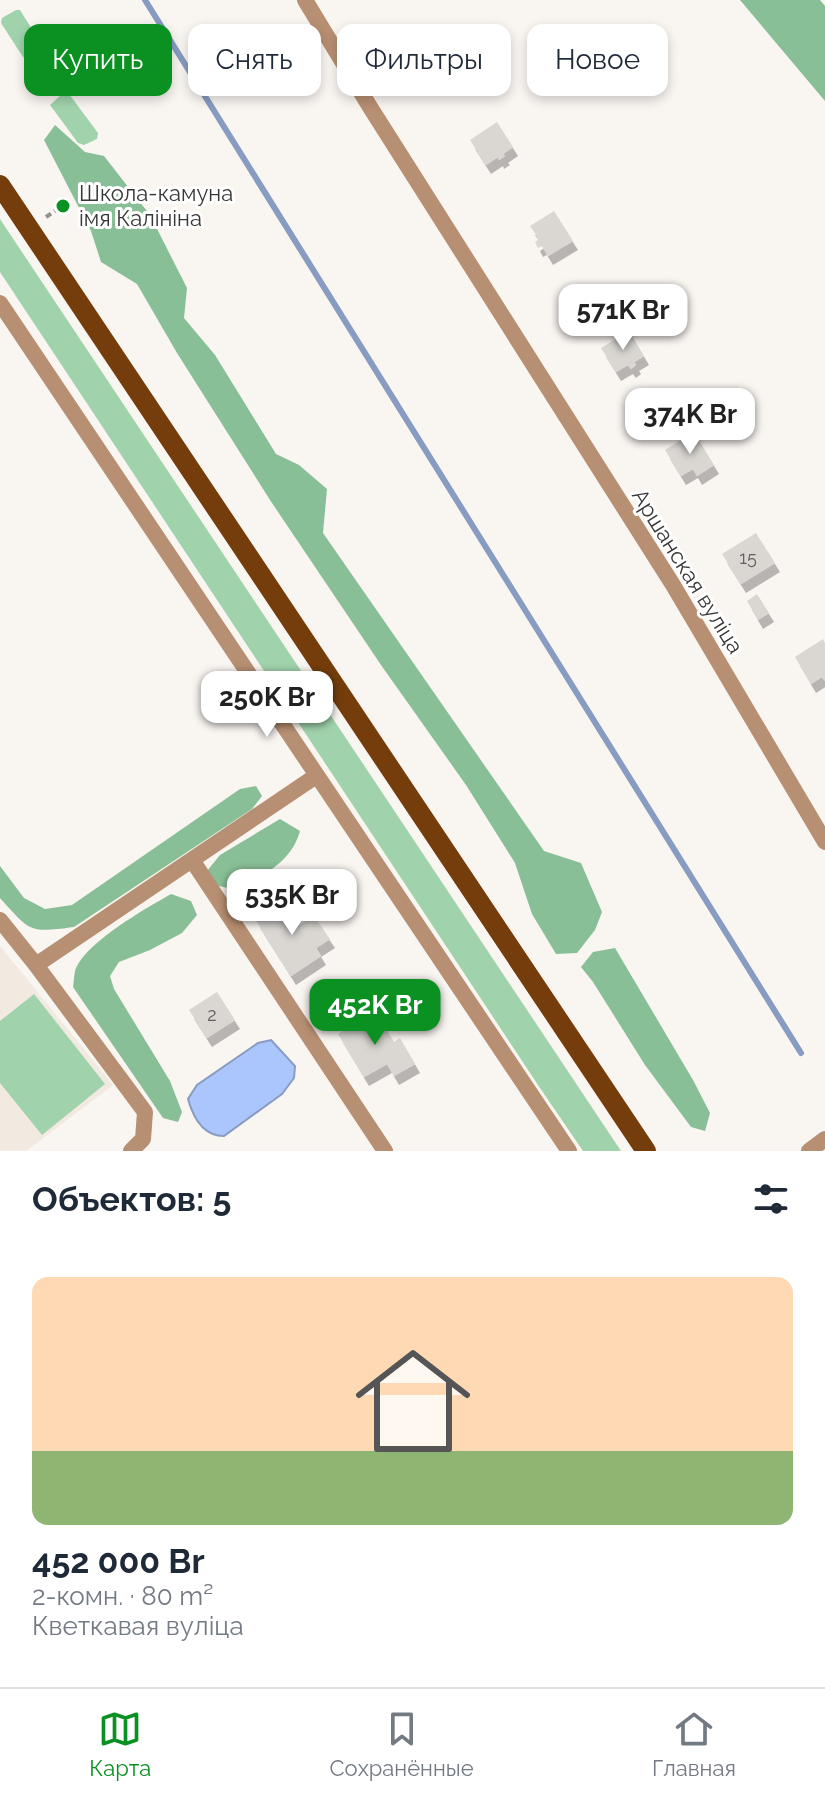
<!DOCTYPE html>
<html lang="ru">
<head>
<meta charset="utf-8">
<style>
  body { margin:0; font-family:Raleway,sans-serif; background:#f6f6f7; color:#1f2937; height:100vh; display:flex; flex-direction:column; font-size:30px; white-space:nowrap }
  * { box-sizing:border-box; margin:0 }
  p { font-size:26px; color:#747a83 }
  .icon { flex:none; width:44px; height:44px; fill:none; stroke:currentColor; stroke-width:2; stroke-linecap:round; stroke-linejoin:round }
  .map { position:relative; height:1151px; overflow:hidden }
  .side { display:flex; flex-direction:column; background:#fff; flex:1 }
  .side>* { flex:none }
  .hud { position:absolute; left:24px; top:24px; width:778px; height:72px; display:flex; gap:16px }
  .price { position:absolute; translate:-50% -68px; padding:0 18px; border-radius:16px; background:#fff; color:#222; font-size:26px; line-height:52px; filter:drop-shadow(0 2px 4px #0008) }
  .price::after { content:''; position:absolute; left:50%; top:48px; width:24px; height:18px; margin-left:-12px; background:inherit; clip-path:polygon(0 0,100% 0,50% 100%) }
  .price.current { background:#0b9122; color:#fff }
  ul { padding:0; list-style:none }
  li { display:grid; align-content:center; gap:16px; height:424px; padding:0 32px }
  li span { display:grid; place-items:center; height:248px; border-radius:16px; color:#555 }
  li>.icon { margin-inline-start:auto }
  span .icon { width:144px; height:144px; fill:#fffc; stroke-width:1 }
  li b { font-size:34px }
  h2 { display:flex; justify-content:space-between; align-items:center; height:96px; padding:0 32px; font-size:34px }
  .pill { padding:0 28px; border-radius:16px; background:#fff; box-shadow:0 4px 12px #0003; font-size:28px; line-height:72px }
  .pill.current { background:#0b9122; color:#fff }
  .tab-bar { display:flex; justify-content:space-around; align-items:center; height:112px; border-top:2px solid #e0e1e3; background:#fff; font-size:22px; color:#747a83 }
  .tab-bar a { display:grid; justify-items:center; gap:4px }
  .tab-bar .current { color:#0b9122 }
  .map>svg:first-child { display:block }
  .built { fill:#f2e9e0 }
  .green { fill:#a0d3ac }
  .forest { fill:#89bf96 }
  .water { fill:#abc6fc; stroke:#889bc1; stroke-width:2 }
  .lines { fill:none; stroke-linecap:round; stroke-linejoin:round }
  .stream { stroke:#889bc1; stroke-width:6 }
  .building { fill:#dad7d3; filter:url(#shadow) }
  .path { stroke:#93908e; stroke-width:4; stroke-dasharray:6 4; stroke-linecap:butt }
  .street { stroke:#b78f72; stroke-width:16 }
  .primary { stroke:#743d0b; stroke-width:20 }
  .poi-dot { fill:#0b9122; stroke:#fff; stroke-width:3 }
  .labels { text-anchor:middle; stroke-width:6; stroke-linejoin:round; paint-order:stroke }
  .number-label { font-size:18px; fill:#605f5d }
  .poi-label { font-size:22px; fill:#383736; stroke:#fff; text-anchor:start }
  .street-label { font-size:22px; fill:#383736; stroke:#fff }
</style>
</head>
<body>
<div class="map">
<svg width="825" height="1151" viewBox="0 0 825 1151">
  <defs>
    <filter id="shadow"><feDropShadow dx="5" dy="9" stdDeviation="0" flood-color="#0004"/></filter>
  </defs>
  <rect width="100%" height="100%" fill="#f9f5f1"/>
  <path class="built" d="M0,946L113,1085L26,1151H0Z"/>
  <path class="green" d="M16,10H20L43,47L42,51L29,59L23,57L1,23L2,18Z
    M63,93L69,94L98,133L97,139L84,145L78,143L50,105Z
    M0,219L621,1151H583L540,1088L0,272Z
    M34,994L105,1084L42,1135L0,1083V1021Z"/>
  <path class="forest" d="M740,0H820L825,6V101Z
    M55,125L85,152L104,156L150,215L187,288L184,318L215,355L276,454L299,465L327,489L323,533L544,851L581,863L602,912L595,930L577,953L556,954L532,914L515,863L466,785L381,665L270,500L177,353L137,284L101,262L91,231L44,140Z
    M256,786L262,796L252,809L74,927C28,933 31,932 0,898V866L24,898L45,909L72,905L240,789Z
    M280,819L300,831C291,863 264,874 237,890L214,885L207,871L220,855Z
    M171,894L191,901L197,915L182,933L150,950L119,962L110,976L114,989L170,1081L182,1112L178,1122L163,1118L73,987C74,982 74,973 76,968C88,941 145,909 171,894Z
    M615,948L693,1080L710,1113L705,1131L691,1127L645,1065L593,982L581,967L593,952Z"/>
  <path class="water" d="M271,1040L295,1066L294,1078L282,1094L224,1136C203,1136 193,1117 188,1099L197,1085L258,1043Z"/>
  <g class="lines">
    <path class="stream" d="M145,0L801,1053"/>
  </g>
  <path class="building" d="M436,24L454,53L431,67L424,57L419,60L416,55L420,52L412,38Z
    M497,122L513,147L503,154L505,156L499,160L498,157L486,165L470,140Z
    M554,211L573,241L548,256L542,246L538,248L535,242L539,239L530,226Z
    M629,331L644,356L634,362L636,365L631,369L628,365L616,372L601,348Z
    M694,432L714,465L697,476L693,469L681,476L665,450Z
    M756,533L775,563L741,584L722,554Z
    M757,594L769,613L758,620L747,601Z
    M823,639L825,643V681L822,677L811,684L795,657Z
    M284,900L300,925L314,916L330,939L316,948L321,956L291,976L255,919Z
    M217,992L235,1020L207,1038L189,1010Z
    M376,1012L394,1042L400,1038L415,1064L394,1076L387,1064L364,1077L338,1034Z"/>
  <g class="lines">
    <path class="path" d="M46,217L61,207"/>
    <path class="street" d="M305,0L370,107L673,585L825,842
      M0,303L569,1151
      M192,860L385,1151
      M0,920L36,965L145,1112L143,1139L131,1151
      M36,965L316,776
      M809,1151L825,1139"/>
    <path class="primary" d="M0,185L646,1151"/>
  </g>
  <circle class="poi-dot" cx="63" cy="206" r="8"/>
  <g class="labels">
    <g class="number-label">
      <text x="748" y="564">15</text>
      <text x="212" y="1021">2</text>
    </g>
    <g class="poi-label">
      <text x="79" y="201">Школа-камуна<tspan x="79" dy="25">імя Калініна</tspan></text>
    </g>
    <g class="street-label">
      <text transform="translate(688 571) rotate(58)" y="8">Аршанская вуліца</text>
    </g>
  </g>
</svg>
<b class="price" style="left:623px;top:352px">571K Br</b>
<b class="price" style="left:690px;top:456px">374K Br</b>
<b class="price" style="left:267px;top:739px">250K Br</b>
<b class="price" style="left:292px;top:937px">535K Br</b>
<b class="price current" style="left:375px;top:1047px">452K Br</b>
<div class="hud">
<a class="pill current">Купить</a>
<a class="pill">Снять</a>
<a class="pill">Фильтры</a>
<a class="pill">Новое</a>
</div>
</div>
<section class="side">
<h2>Объектов: 5<svg class="icon" aria-label="filters" viewBox="0 0 24 24"><path d="M4 7h16M4 17h16"/><circle cx="9" cy="7" r="2"/><circle cx="15" cy="17" r="2"/></svg></h2>
<ul>
<li><span style="background:linear-gradient(#ffd9b3 70%,#8fb573 0)"><svg class="icon" aria-label="home" viewBox="0 0 24 24"><path d="M3 11l9-7 9 7M6 9v11h12V9"/></svg></span><div><b>452 000 Br</b><p>2-комн. · 80 m²</p><p>Кветкавая вуліца</p></div></li>
</ul>
</section>
<nav class="tab-bar">
<a class="current"><svg class="icon" aria-label="map" viewBox="0 0 24 24"><path d="M3 6l6-2 6 2 6-2v14l-6 2-6-2-6 2zM9 4v14M15 6v14"/></svg>Карта</a>
<a><svg class="icon" aria-label="saved" viewBox="0 0 24 24"><path d="M7 4h10v16l-5-4-5 4z"/></svg>Сохранённые</a>
<a><svg class="icon" aria-label="home" viewBox="0 0 24 24"><path d="M3 11l9-7 9 7M6 9v11h12V9"/></svg>Главная</a>
</nav>
</body>
</html>
